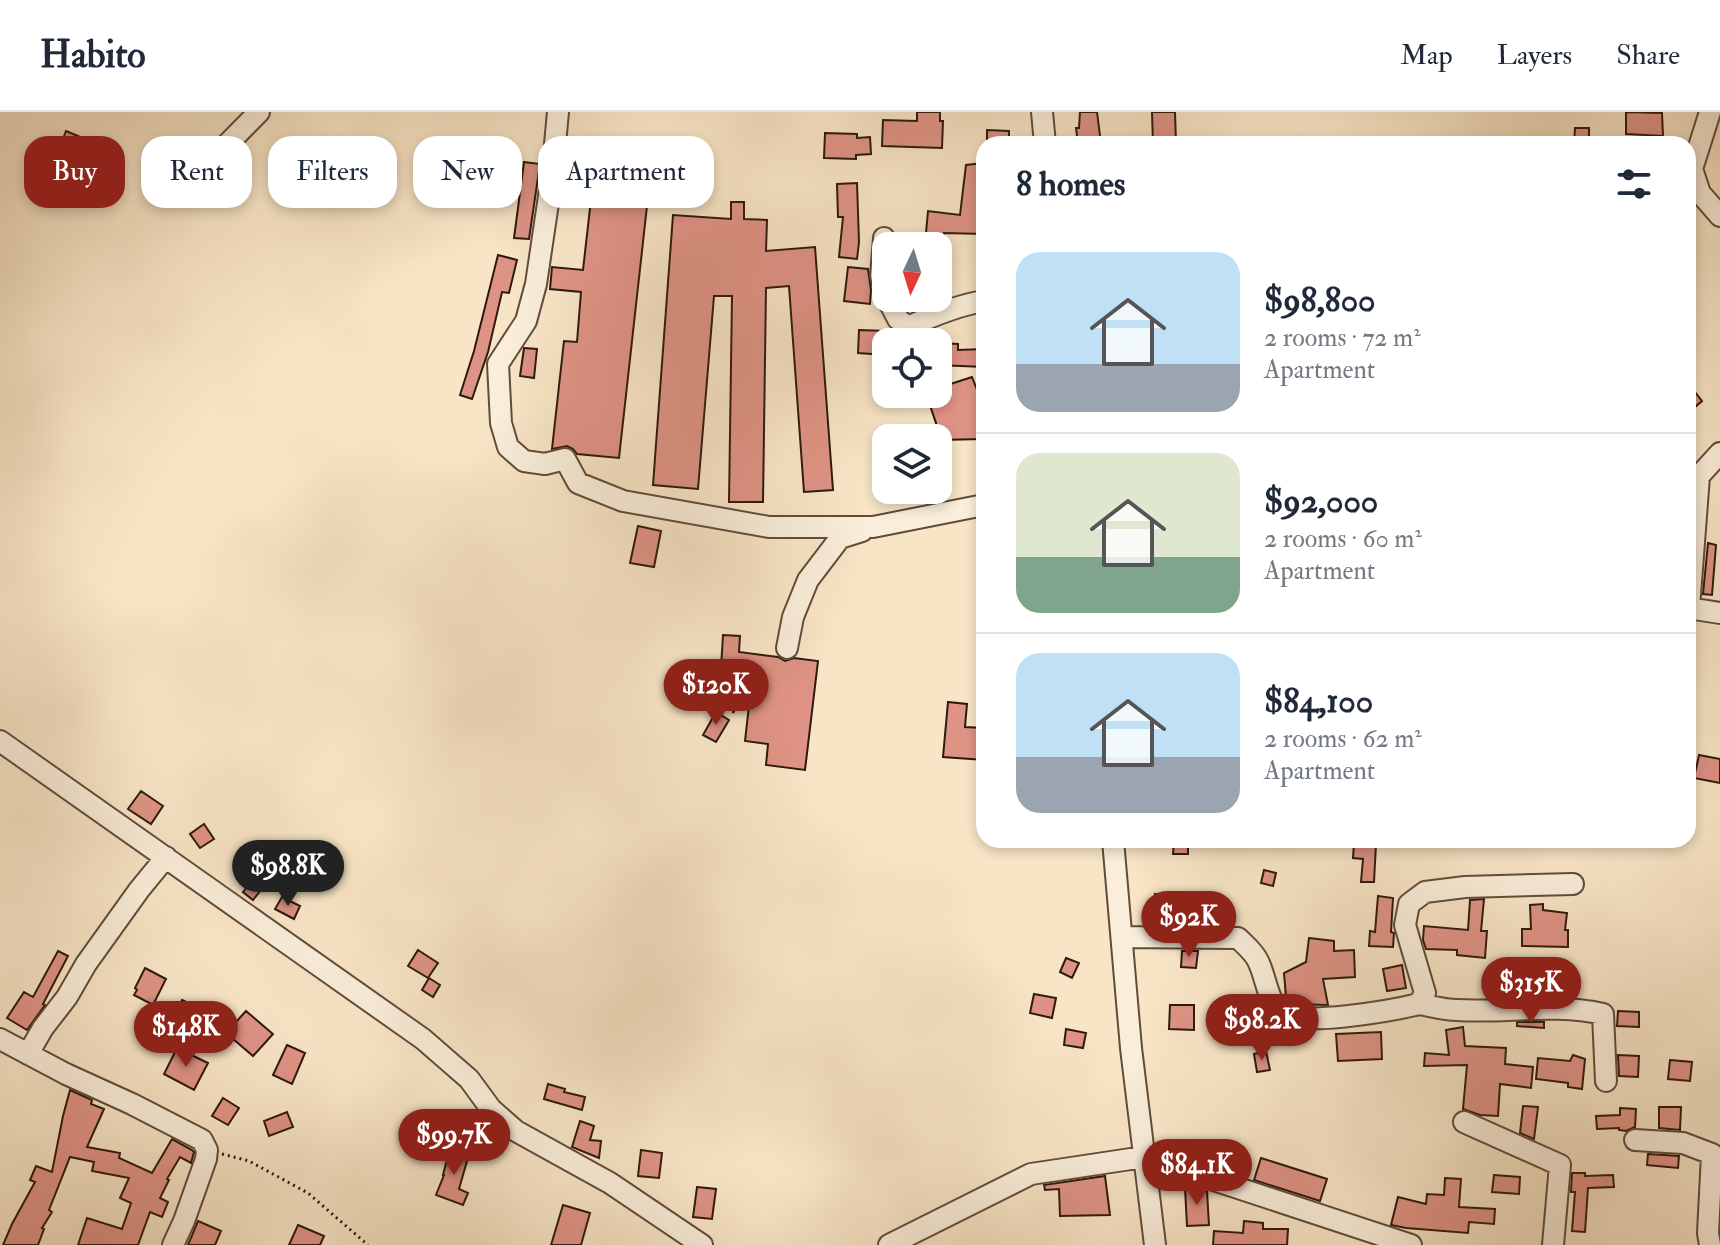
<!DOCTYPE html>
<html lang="en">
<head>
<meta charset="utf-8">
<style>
  body { margin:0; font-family:"IM FELL Double Pica",serif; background:#f2f2f3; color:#1f2937; height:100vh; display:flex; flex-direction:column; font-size:30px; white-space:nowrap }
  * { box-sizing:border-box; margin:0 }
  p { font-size:26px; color:#747a83 }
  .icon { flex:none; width:44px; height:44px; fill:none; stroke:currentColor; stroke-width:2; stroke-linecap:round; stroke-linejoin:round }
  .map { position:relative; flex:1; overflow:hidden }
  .panel { position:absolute; left:976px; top:24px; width:720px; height:712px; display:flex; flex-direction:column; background:#fff; border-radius:24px; box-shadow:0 4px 12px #0003 }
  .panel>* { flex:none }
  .top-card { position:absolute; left:24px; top:24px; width:760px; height:72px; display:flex; gap:16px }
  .needle { width:52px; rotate:184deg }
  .fabs { position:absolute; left:872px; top:120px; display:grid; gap:16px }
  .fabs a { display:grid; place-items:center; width:80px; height:80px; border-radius:16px; background:#fff; box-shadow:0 4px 12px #0003; font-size:40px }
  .price { position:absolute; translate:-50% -68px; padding:0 18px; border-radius:28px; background:#8f2418; color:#fff; font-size:26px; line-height:52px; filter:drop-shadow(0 2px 4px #0008) }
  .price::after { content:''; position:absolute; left:50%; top:48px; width:24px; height:18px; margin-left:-12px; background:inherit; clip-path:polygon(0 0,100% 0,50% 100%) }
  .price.selected { background:#222; color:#fff }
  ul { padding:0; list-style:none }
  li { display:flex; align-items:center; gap:24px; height:200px; padding:0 40px }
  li+li { border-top:2px solid #e0e1e3 }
  li span { display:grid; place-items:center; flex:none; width:224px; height:160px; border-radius:24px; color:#555 }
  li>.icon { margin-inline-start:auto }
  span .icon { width:96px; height:96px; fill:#fffc; stroke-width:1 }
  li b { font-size:34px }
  h2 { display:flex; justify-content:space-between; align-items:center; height:96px; padding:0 40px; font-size:34px }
  .chip { padding:0 28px; border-radius:24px; background:#fff; box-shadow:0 4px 12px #0003; font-size:28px; line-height:72px }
  .chip.selected { background:#8f2418; color:#fff }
  header { display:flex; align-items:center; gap:48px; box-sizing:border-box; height:112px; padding:0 40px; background:#fff; border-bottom:2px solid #e0e1e3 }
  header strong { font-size:38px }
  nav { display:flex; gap:44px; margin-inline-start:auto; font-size:28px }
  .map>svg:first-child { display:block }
  .building { fill:#df9385; stroke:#2e190d; stroke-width:2 }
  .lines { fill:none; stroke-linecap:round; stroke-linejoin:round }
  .minor-casing { stroke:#604c3b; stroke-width:24 }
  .path { stroke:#2e190d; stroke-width:3; stroke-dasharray:2 4; stroke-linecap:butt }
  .minor { stroke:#faeeda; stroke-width:20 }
</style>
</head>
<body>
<header>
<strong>Habito</strong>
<nav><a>Map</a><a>Layers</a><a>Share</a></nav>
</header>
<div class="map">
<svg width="1720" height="1133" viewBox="0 0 1720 1133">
  <rect width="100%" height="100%" fill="#f8e5c6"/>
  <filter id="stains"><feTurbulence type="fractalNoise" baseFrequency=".0025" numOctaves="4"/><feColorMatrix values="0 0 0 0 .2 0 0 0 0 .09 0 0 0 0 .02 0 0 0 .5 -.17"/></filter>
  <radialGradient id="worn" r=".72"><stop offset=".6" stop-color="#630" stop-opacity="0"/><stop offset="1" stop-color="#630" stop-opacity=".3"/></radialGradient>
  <path class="building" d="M917,0H940V9H943L942,36L882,34L883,8L917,9Z
    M1080,0H1097L1101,32H1086V29L1078,31L1076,16H1079Z
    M1152,0H1175L1176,32H1153Z
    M1626,0L1662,1L1663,24L1626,22Z
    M1575,16H1589V32H1574Z
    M987,18L1009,19V32H987Z
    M66,19L102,34L89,65L75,60L72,69L61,64L65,54L54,50Z
    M825,21L857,22V26L870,25L871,42L856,43V47L824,46Z
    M524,50L540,52L529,127L514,126Z
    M984,51V122L944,121V123L926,121L928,99L960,103L966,53Z
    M594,61L650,67L619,346L577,342L573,337L567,334L552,337L564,229L577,230L581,180L550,177L552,155L583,158Z
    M857,71L859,130L857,147L839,145L843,105H838L837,72Z
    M731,90H744V107L767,108L766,139L815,135L833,378L804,380L789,174L766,176L763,390H729L732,184H714L698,377L653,373L673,103L731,107Z
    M498,143L517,148L509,181L502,180L488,240L472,287L460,283L474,239Z
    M848,155L868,157L871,178L870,192L844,189Z
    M859,218L886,219V243L858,241Z
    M938,231L958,232V238L984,237V255L938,253Z
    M524,236L537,237L534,266L520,264Z
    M972,265L978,280L982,303L984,302V327L938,328L936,311L926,282H938V276Z
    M1688,271L1702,289L1688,301Z
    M638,414L661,419L654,455L630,451Z
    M1708,431L1716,433L1712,483L1703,482Z
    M723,523L740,524L739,540L778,545L785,549L794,546L818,549L805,658L766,653L768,632L745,629L752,567L733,601L735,557L721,556Z
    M948,590L967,592L965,615L984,616V648L943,645Z
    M716,600L729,608L716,630L703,623Z
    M1699,643L1720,647V671L1694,666Z
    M141,679L163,694L151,712L128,697Z
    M204,712L214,727L200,736L190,722Z
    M1174,728H1188V742H1173Z
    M1354,731L1376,732L1374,770H1361L1363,747L1353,746Z
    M1264,758L1276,761L1273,774L1261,771Z
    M251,770L261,778L253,788L243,780Z
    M1155,782L1169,784L1168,800L1154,798Z
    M1378,784L1393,786L1391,820L1394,821L1393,835L1369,834L1370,819L1375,820Z
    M282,785L300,794L294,807L275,797Z
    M1484,787L1481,819H1487L1485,846L1457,843V838L1426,837L1423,828L1424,814L1468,818L1470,788Z
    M1543,792V798L1567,801L1565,818H1568V835L1522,834V817H1531L1530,793Z
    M1169,803L1193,804V813L1169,812Z
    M1309,826L1334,829V839L1354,838L1355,865L1323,867L1328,893L1294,892L1292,884L1286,885L1284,861L1306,850Z
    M418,838L438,851L428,866L408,854Z
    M58,839L68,844L43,892L45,893L27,918L7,906L24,880L33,885Z
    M1182,839H1198L1196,856L1181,855Z
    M1066,846L1079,851L1072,866L1060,860Z
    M1402,853L1406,876L1387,879L1383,857Z
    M145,856L166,867L153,893L134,883L137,878L135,876Z
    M429,866L440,873L433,885L422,878Z
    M1034,882L1056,886L1052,906L1030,901Z
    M182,888L195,894L184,919L171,913Z
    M1170,893H1194V918L1169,917Z
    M246,899L273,922L253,944L226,921Z
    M1618,899L1639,900V915L1617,914Z
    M1517,910H1544V916L1517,914Z
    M1463,915L1465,934L1506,936L1505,952L1533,955L1531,976L1500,972L1498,1004L1480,1003L1463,997L1467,953L1424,954L1425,941L1449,943L1446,918Z
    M1066,917L1086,921L1083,936L1064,933Z
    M1381,920L1382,947L1338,949L1336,922Z
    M287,933L305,941L292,972L273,963Z
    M177,936L208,951L194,978L164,962Z
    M1266,939L1270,958L1257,960L1254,942Z
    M1573,943L1585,947L1582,977L1568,975V971L1536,967L1538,946L1570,949Z
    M1618,943L1639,944L1638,965L1619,964Z
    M1670,948L1692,950L1690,969L1668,967Z
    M548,972L565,977L564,980L585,985L582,998L544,987Z
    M70,978L92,988L91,992L104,997L87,1035L120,1041L119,1046L152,1061L172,1027L192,1038L194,1040L191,1051L180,1045L167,1067L169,1068L160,1086L168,1090L162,1105L150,1100L138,1133H78L87,1106L122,1117L131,1091L120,1086L129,1066L92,1059L94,1050L70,1045L49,1098L52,1100L42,1116L44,1117L38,1133H3L12,1112L35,1070L30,1068L36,1054L52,1060L63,1004Z
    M223,986L239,996L228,1013L212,1004Z
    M1523,994L1538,995L1534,1027L1520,1021Z
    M1659,995H1681L1680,1018L1659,1016Z
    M1620,996L1636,997L1635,1015L1626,1019L1619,1018V1016L1597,1017L1596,1004L1620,1003Z
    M287,1000L293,1015L269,1024L264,1009Z
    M580,1009L594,1014L590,1028L601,1029L599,1046L572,1035Z
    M450,1036L469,1042L459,1077L468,1081L463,1093L436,1083L444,1063H443Z
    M641,1038L662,1041L659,1066L638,1064Z
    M1648,1042L1679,1044L1678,1056L1647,1053Z
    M1261,1046L1327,1067L1320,1089L1254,1068Z
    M1572,1061H1585V1064L1613,1063L1614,1075L1588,1076L1585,1120L1572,1119L1575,1080H1571Z
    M1494,1063L1520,1065L1519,1082L1492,1080Z
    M1105,1064L1110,1103L1060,1104L1059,1077L1045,1078L1044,1073Z
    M1445,1066L1461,1067L1459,1095L1495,1097L1494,1112L1469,1110L1468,1121L1406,1116L1391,1113L1398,1085L1426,1092L1427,1082L1444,1083Z
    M697,1075L716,1077L712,1107L693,1105Z
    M1185,1076H1196L1207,1079L1209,1113L1187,1114Z
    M563,1093L590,1101L581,1133H551Z
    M198,1109L221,1119L215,1133H188Z
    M1244,1109L1263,1111V1117H1288L1287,1133H1213L1214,1119L1243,1121Z
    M298,1113L324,1124L320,1133H289Z"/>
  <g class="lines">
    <g class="minor-casing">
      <path id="minor" d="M558,0L552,64L536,172L526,209L498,252L501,311L508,335L524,349L545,352L565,347L578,371L623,389L769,415H873L984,393
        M1042,0L1045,32
        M1710,0L1692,57L1700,81L1720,104
        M194,66L259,0
        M884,126L881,164L886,183
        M887,186L898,207L908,215
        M911,230L908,215C932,204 958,193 984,189
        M1688,496L1720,501
        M1689,496L1699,364L1720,341
        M787,536L793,505L808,468L840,426L862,419
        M0,629L423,927L469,967L491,997L516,1019L610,1071L702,1133
        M1113,728L1131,936L1155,1133
        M1122,825L1238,826C1245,833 1254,840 1258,849C1266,865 1267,887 1280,900C1296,916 1395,898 1419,892L1425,881L1405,813L1409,792L1425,780L1465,775L1573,772
        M1419,892C1431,894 1444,898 1457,898C1506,901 1554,891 1603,902L1606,969
        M0,927L66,962L132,992L202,1028L207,1038L206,1047L184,1109L173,1133
        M28,942L43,916L67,885L86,852L139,778L166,745
        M1464,1010L1560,1053L1553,1133
        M1635,1028L1683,1031L1712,1042L1708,1121L1710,1133
        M889,1133L1031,1062L1144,1045L1411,1133"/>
    </g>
    <path class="path" d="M222,1042L249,1049L308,1081L368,1133"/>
    <use href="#minor" class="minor"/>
  </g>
  <rect width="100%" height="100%" filter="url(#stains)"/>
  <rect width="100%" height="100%" fill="url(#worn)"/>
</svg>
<div class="fabs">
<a><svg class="needle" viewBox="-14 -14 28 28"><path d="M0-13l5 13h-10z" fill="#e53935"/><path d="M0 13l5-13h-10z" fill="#747a83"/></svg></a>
<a><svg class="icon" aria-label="locate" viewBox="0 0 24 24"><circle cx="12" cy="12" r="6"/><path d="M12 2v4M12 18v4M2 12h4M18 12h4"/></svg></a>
<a><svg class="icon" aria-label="layers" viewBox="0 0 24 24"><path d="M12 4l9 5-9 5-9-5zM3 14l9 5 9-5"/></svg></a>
</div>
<b class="price" style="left:716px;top:615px">$120K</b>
<b class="price selected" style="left:288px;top:796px">$98.8K</b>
<b class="price" style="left:1189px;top:847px">$92K</b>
<b class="price" style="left:1531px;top:913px">$315K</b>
<b class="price" style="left:1262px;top:950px">$98.2K</b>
<b class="price" style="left:186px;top:957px">$148K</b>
<b class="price" style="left:454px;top:1065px">$99.7K</b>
<b class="price" style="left:1197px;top:1095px">$84.1K</b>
<div class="top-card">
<a class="chip selected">Buy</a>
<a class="chip">Rent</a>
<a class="chip">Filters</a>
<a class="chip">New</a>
<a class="chip">Apartment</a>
</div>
<section class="panel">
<h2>8 homes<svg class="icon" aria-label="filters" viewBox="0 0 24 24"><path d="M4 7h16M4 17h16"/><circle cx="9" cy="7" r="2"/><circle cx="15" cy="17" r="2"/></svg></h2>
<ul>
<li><span style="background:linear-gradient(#bfe0f5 70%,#9aa5b1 0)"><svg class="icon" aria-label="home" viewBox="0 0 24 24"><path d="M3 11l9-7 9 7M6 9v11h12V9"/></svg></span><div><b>$98,800</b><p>2 rooms · 72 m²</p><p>Apartment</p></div></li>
<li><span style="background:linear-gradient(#dfe7d0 65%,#7fa58c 0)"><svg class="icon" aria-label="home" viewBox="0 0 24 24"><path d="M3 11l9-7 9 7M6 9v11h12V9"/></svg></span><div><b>$92,000</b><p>2 rooms · 60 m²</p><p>Apartment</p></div></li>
<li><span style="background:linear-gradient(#bfe0f5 65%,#9aa5b1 0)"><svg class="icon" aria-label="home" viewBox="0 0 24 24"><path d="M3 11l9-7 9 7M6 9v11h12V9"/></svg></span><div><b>$84,100</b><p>2 rooms · 62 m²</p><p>Apartment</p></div></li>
</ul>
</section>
</div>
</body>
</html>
